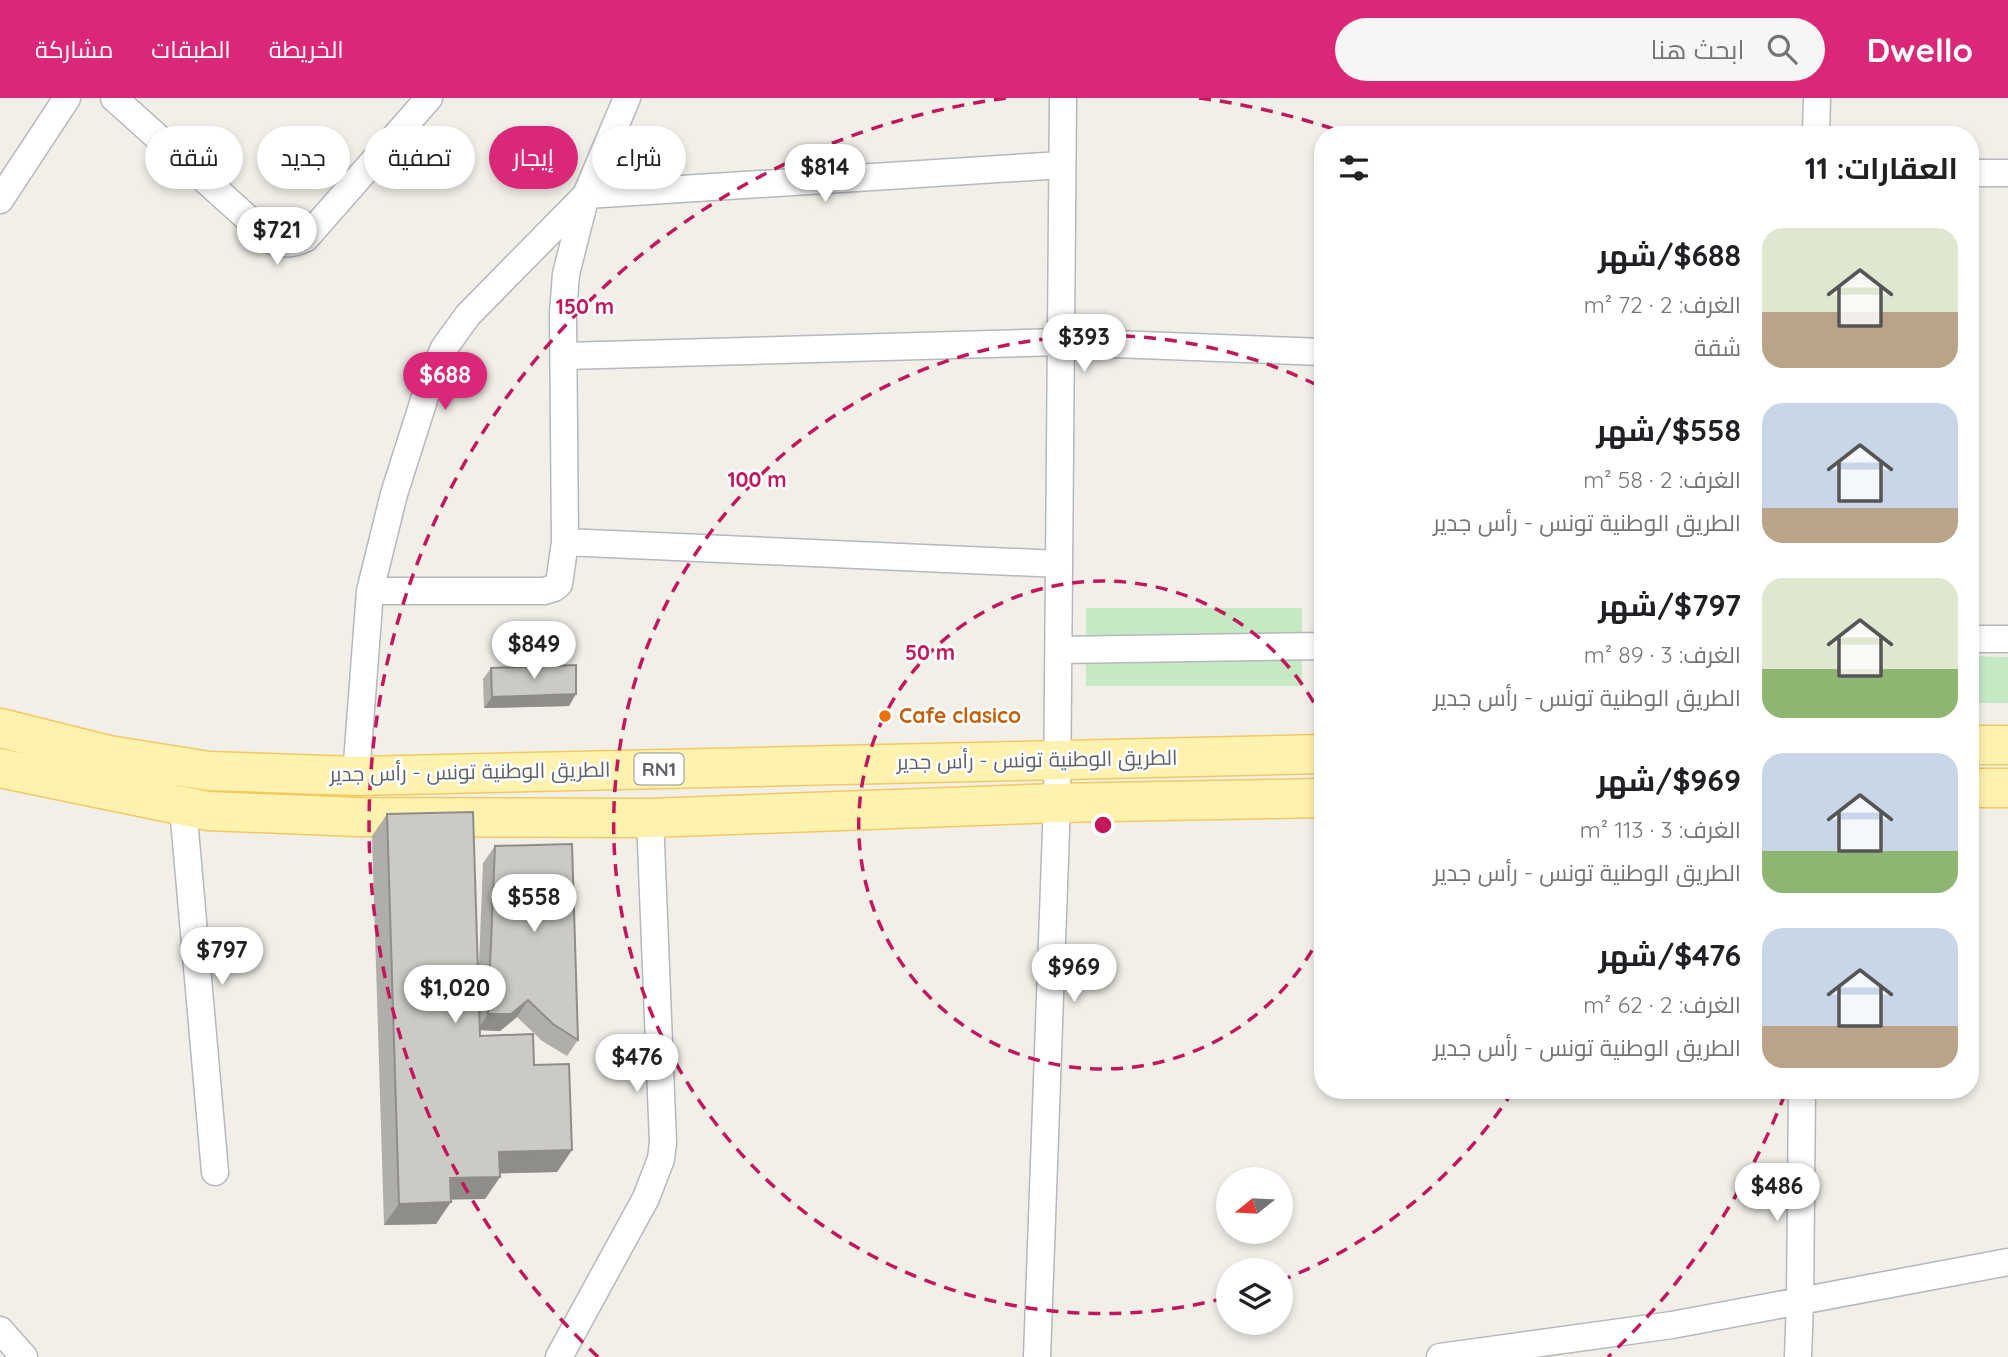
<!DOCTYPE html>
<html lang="ar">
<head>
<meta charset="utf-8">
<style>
  body { margin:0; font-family:Quicksand,Cairo,sans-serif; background:#f6f6f6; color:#202124; direction:rtl; height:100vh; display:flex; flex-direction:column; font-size:26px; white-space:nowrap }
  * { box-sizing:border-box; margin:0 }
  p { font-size:23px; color:#757577 }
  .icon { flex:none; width:38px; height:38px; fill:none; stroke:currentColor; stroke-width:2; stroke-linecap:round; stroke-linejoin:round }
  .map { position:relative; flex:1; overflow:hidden; direction:ltr }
  .details { position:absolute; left:1314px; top:28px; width:665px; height:973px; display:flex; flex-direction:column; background:#fff; border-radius:28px; box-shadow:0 4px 10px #0003; direction:rtl }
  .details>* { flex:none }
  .hud { position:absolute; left:21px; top:28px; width:665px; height:63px; direction:rtl; display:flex; gap:14px }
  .needle { width:46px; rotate:252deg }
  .tools { position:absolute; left:1216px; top:1069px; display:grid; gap:14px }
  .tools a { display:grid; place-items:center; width:77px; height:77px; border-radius:50%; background:#fff; box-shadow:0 4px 10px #0003; font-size:35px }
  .price { position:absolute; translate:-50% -60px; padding:0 16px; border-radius:24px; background:#fff; color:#222; font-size:23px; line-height:46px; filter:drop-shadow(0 2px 4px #0008) }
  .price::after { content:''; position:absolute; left:50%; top:42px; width:21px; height:16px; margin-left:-10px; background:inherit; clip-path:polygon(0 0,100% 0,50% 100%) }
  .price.selected { background:#db2777; color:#fff }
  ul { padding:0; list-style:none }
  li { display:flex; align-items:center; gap:21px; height:175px; padding:0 21px }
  li span { display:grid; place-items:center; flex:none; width:196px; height:140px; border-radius:21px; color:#555 }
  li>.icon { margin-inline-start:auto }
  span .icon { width:84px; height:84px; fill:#fffc; stroke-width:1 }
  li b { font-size:30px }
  h2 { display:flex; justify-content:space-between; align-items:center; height:84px; padding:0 21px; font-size:30px }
  .chip { padding:0 24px; border-radius:32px; background:#fff; box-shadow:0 4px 10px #0003; font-size:24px; line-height:63px }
  .chip.selected { background:#db2777; color:#fff }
  header { display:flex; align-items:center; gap:42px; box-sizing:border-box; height:98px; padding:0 35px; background:#db2777; color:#fff }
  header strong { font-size:33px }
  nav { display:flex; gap:38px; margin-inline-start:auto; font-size:24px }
  .search { width:490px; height:63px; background:#f6f6f6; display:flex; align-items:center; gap:18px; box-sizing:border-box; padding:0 24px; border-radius:38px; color:#757577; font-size:26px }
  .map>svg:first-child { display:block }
  .green { fill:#c5e8c5 }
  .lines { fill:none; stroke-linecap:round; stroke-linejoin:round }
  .street-casing { stroke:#b5b8bc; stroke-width:29 }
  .primary-casing { stroke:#f2c960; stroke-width:41 }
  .street { stroke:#fff; stroke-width:26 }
  .primary { stroke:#fff2af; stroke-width:38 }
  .wall { fill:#afaea9 }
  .shaded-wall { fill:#8f8d8a }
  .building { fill:#cccac5; stroke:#8f8d8a; stroke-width:2 }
  .ring { fill:none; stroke:#c2185b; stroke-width:3.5; stroke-dasharray:12 9 }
  .food-dot { fill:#e8710a; stroke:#fff; stroke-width:2.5 }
  .labels { text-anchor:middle; stroke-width:5; stroke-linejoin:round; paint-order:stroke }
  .shield { fill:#fff; stroke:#8f9295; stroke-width:2 }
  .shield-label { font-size:19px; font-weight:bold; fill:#5f6368 }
  .food-label { font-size:21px; font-weight:bold; fill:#c56008; stroke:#fff; text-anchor:start }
  .street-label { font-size:21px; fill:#5f6368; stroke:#fff }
  .centre { fill:#c2185b; stroke:#fff; stroke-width:3.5 }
  .ring-label { font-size:21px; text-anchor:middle; font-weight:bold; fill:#c2185b; stroke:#fff; stroke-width:5; stroke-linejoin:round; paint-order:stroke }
</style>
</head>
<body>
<header>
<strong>Dwello</strong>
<div class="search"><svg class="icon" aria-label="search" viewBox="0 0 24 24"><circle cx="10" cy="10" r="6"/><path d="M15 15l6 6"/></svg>ابحث هنا</div>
<nav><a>الخريطة</a><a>الطبقات</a><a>مشاركة</a></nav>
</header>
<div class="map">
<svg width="2008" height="1259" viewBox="0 0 2008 1259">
  <rect width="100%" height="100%" fill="#f1efe8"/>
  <path class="green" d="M1086,510H1302V588H1086Z
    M1970,558L2008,559V605H1971Z"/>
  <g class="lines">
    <g class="street-casing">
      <path id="street" d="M114,0L273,143C286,147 294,146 306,140L429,0
        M1816,37L1817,0
        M1970,75H2008
        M0,102L67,0
        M565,258L1061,244L1323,254
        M565,444L1059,466
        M370,493H544L554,490L559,486L565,444L563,215L566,176L586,97L1062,67
        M1970,541H2008
        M1060,552L1323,548
        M356,678L370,493L394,396L431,280L444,250L468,217L586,97L627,0
        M183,709L215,1074
        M0,1232L24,1259
        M559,1259L646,1100L661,1061L663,1045L650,720
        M1037,1259L1057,705L1063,0
        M1440,1259L1672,1227L2008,1164
        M1798,1259L1800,1204L1802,992"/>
    </g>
    <g class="primary-casing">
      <path id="primary" d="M0,630L108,657L209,673L356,678L1323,656
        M1970,647H2008
        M0,670L208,713L357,719L650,720L1057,705L1323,700
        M1970,690H2008"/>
    </g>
    <use href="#street" class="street"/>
    <use href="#primary" class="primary"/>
  </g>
  <path class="wall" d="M491,570L569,608L484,610L483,581Z
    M387,716L478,889L483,765L495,748L578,942L567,958L542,943L517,919L500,933L480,932V938L534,967L572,1052L557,1074L499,1075L500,1079L485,1101H451L436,1126L384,1127L372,738Z"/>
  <path class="shaded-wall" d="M576,596L569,608L484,610L492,599Z
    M528,902L517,919L500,933L477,932L488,916Z
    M572,1052L557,1074L484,1076L499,1054Z
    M500,1079L485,1101L435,1102L450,1080Z
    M451,1104L436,1126L384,1127L399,1106Z"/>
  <path class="building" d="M576,567V596L492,599L491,570Z
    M473,714L480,938L533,936L534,967L569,966L572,1052L499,1054L500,1079L450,1080L451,1104L399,1106L387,716Z
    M572,746L578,942L553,926L528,902L511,916H488L495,748Z"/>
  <g class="ring">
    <path d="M1322 834A244 244 0 1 1 1322 620"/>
    <path d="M1513 993A489 489 0 0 1 1282 1182M1225 1200A489 489 0 1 1 1321 289"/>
    <path d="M1785 996A733 733 0 0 1 1608 1259M598 1259A733 733 0 0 1 1007 0M1199 0A733 733 0 0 1 1348 36"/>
  </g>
  <circle class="food-dot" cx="885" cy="618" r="7"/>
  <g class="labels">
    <rect class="shield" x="634.5" y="655.5" width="49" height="31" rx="5"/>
    <g class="shield-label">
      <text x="659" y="678">RN1</text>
    </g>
    <g class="food-label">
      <text x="899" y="625">Cafe clasico</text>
    </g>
    <g class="street-label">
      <text transform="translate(1037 662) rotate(-1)" y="7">الطريق الوطنية تونس - رأس جدير</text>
      <text transform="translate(470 674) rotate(-1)" y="7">الطريق الوطنية تونس - رأس جدير</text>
    </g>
  </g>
  <circle cx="1103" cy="727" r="10" class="centre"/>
  <g class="ring-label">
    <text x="585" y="216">150 m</text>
    <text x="757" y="389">100 m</text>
    <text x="930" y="562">50 m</text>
  </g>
</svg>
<div class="tools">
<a><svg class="needle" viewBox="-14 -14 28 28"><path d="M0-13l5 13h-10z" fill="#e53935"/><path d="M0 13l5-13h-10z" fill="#757577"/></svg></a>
<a><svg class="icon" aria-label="layers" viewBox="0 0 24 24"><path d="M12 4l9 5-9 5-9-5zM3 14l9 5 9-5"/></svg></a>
</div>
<b class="price" style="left:825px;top:106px">$814</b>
<b class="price" style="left:277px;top:169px">$721</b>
<b class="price" style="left:1084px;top:276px">$393</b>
<b class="price selected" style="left:445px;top:314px">$688</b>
<b class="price" style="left:534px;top:583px">$849</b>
<b class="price" style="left:534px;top:836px">$558</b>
<b class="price" style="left:222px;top:889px">$797</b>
<b class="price" style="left:1074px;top:906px">$969</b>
<b class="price" style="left:455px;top:927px">$1,020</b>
<b class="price" style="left:637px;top:996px">$476</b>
<b class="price" style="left:1777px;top:1125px">$486</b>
<div class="hud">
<a class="chip">شراء</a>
<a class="chip selected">إيجار</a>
<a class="chip">تصفية</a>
<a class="chip">جديد</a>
<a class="chip">شقة</a>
</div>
<section class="details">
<h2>العقارات: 11<svg class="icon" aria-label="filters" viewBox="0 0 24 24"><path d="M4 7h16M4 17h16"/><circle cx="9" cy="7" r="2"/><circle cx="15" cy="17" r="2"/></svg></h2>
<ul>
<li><span style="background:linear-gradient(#dfe7d0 60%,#b9a48a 0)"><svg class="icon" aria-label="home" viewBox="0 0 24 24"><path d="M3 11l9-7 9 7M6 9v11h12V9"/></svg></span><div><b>$688/شهر</b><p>الغرف: 2 · 72 m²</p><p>شقة</p></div></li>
<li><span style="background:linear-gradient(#c9d6e8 75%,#b9a48a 0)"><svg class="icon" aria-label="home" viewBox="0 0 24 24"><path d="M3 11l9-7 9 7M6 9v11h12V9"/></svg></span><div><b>$558/شهر</b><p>الغرف: 2 · 58 m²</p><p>الطريق الوطنية تونس - رأس جدير</p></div></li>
<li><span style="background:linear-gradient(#dfe7d0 65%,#8fb573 0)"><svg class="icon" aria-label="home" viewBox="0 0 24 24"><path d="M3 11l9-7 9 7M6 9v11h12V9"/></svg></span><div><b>$797/شهر</b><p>الغرف: 3 · 89 m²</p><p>الطريق الوطنية تونس - رأس جدير</p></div></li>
<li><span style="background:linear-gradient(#c9d6e8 70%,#8fb573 0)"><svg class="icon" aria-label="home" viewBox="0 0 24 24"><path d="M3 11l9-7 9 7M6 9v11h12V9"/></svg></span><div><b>$969/شهر</b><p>الغرف: 3 · 113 m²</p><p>الطريق الوطنية تونس - رأس جدير</p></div></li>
<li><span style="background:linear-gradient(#c9d6e8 70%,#b9a48a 0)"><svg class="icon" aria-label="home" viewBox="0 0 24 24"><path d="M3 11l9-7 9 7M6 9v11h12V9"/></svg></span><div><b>$476/شهر</b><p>الغرف: 2 · 62 m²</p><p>الطريق الوطنية تونس - رأس جدير</p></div></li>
</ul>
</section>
</div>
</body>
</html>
